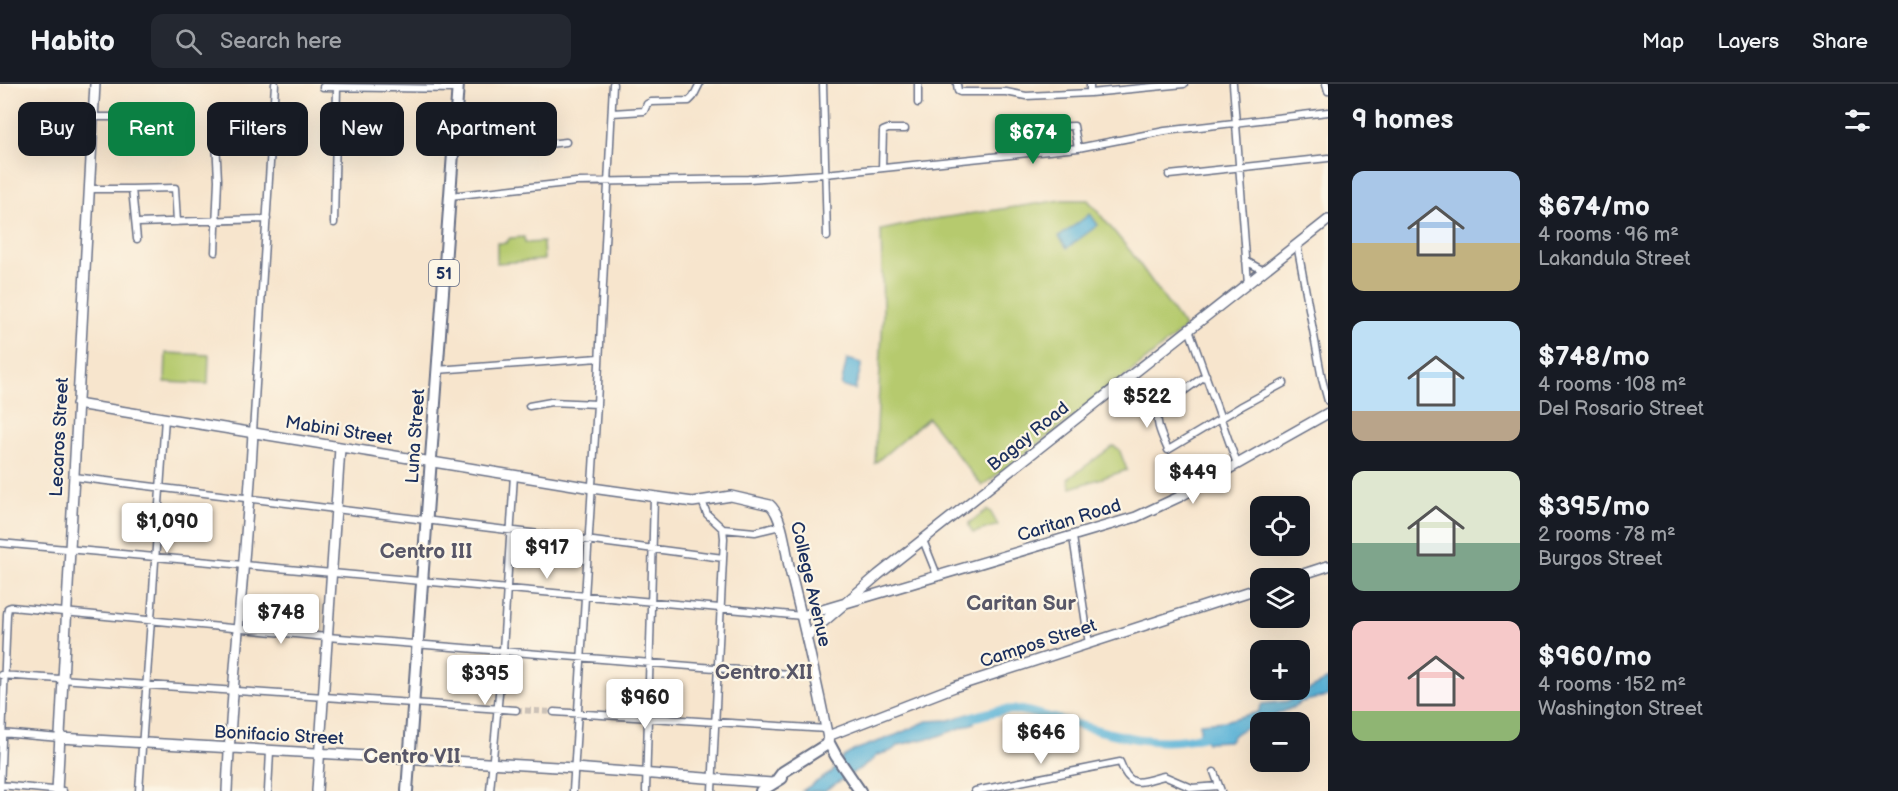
<!DOCTYPE html>
<html lang="en">
<head>
<meta charset="utf-8">
<style>
  body { margin:0; font-family:"Balsamiq Sans",sans-serif; background:#242831; color:#f1f3f6; height:100vh; display:flex; flex-direction:column; font-size:22px; white-space:nowrap }
  * { box-sizing:border-box; margin:0 }
  p { font-size:20px; color:#9ea1a6 }
  .icon { flex:none; width:33px; height:33px; fill:none; stroke:currentColor; stroke-width:2; stroke-linecap:round; stroke-linejoin:round }
  .map { position:relative; flex:1; overflow:hidden }
  .details { display:flex; flex-direction:column; background:#171b24; width:570px }
  .details>* { flex:none }
  .guide { position:absolute; left:18px; top:18px; width:570px; height:54px; display:flex; gap:12px }
  .buttons { position:absolute; left:1250px; top:412px; display:grid; gap:12px }
  .buttons a { display:grid; place-items:center; width:60px; height:60px; border-radius:12px; background:#171b24; box-shadow:0 6px 24px #0002; font-size:30px }
  .price { position:absolute; translate:-50% -51px; padding:0 14px; border-radius:6px; background:#fff; color:#222; font-size:20px; line-height:39px; filter:drop-shadow(0 2px 3px #0008) }
  .price::after { content:''; position:absolute; left:50%; top:36px; width:18px; height:14px; margin-left:-9px; background:inherit; clip-path:polygon(0 0,100% 0,50% 100%) }
  .price.on { background:#0b8043; color:#fff }
  ul { padding:0; list-style:none }
  li { display:flex; align-items:center; gap:18px; height:150px; padding:0 24px }
  li span { display:grid; place-items:center; flex:none; width:168px; height:120px; border-radius:12px; color:#555 }
  li>.icon { margin-inline-start:auto }
  span .icon { width:72px; height:72px; fill:#fffc; stroke-width:1 }
  li b { font-size:26px }
  h2 { display:flex; justify-content:space-between; align-items:center; height:72px; padding:0 24px; font-size:26px }
  .tag { padding:0 21px; border-radius:12px; background:#171b24; box-shadow:0 6px 24px #0002; font-size:21px; line-height:54px }
  .tag.on { background:#0b8043; color:#fff }
  header { display:flex; align-items:center; gap:36px; box-sizing:border-box; height:84px; padding:0 30px; background:#171b24; border-bottom:2px solid #363941 }
  header strong { font-size:28px }
  nav { display:flex; gap:33px; margin-inline-start:auto; font-size:21px }
  .search { width:420px; height:54px; background:#242831; display:flex; align-items:center; gap:15px; box-sizing:border-box; padding:0 21px; border-radius:12px; color:#9ea1a6; font-size:22px }
  main { display:flex; flex:1; min-height:0 }
  .map>svg:first-child { display:block }
  .green { fill:#b6ca6e; stroke:#687c66; stroke-width:1.5 }
  .water { fill:#5bb4d8; stroke:#3b729b; stroke-width:1.5 }
  .lines { fill:none; stroke-linecap:round; stroke-linejoin:round }
  .river { stroke:#5bb4d8; stroke-width:9 }
  .street-tunnel { stroke:#cbc1b7; stroke-width:6; stroke-dasharray:6 3; stroke-linecap:butt }
  .street-casing { stroke:#686f85; stroke-width:9 }
  .secondary-casing { stroke:#686f85; stroke-width:12 }
  .primary-casing { stroke:#686f85; stroke-width:14 }
  .street { stroke:#fff; stroke-width:6 }
  .secondary { stroke:#fff; stroke-width:9 }
  .primary { stroke:#fff; stroke-width:10 }
  .labels { text-anchor:middle; stroke-width:4.5; stroke-linejoin:round; paint-order:stroke }
  .shield { fill:#fcf5e5; stroke:#5e6a86; stroke-width:1.5 }
  .shield-label { font-size:16px; font-weight:bold; fill:#1b2f5e }
  .street-label { font-size:18px; fill:#1b2f5e; stroke:#fcf5e5 }
  .quarter-label { font-size:21px; font-weight:bold; fill:#585768; stroke:#fcf5e5 }
</style>
</head>
<body>
<header>
<strong>Habito</strong>
<div class="search"><svg class="icon" aria-label="search" viewBox="0 0 24 24"><circle cx="10" cy="10" r="6"/><path d="M15 15l6 6"/></svg>Search here</div>
<nav><a>Map</a><a>Layers</a><a>Share</a></nav>
</header>
<main>
<div class="map">
<svg width="1328" height="707" viewBox="0 0 1328 707">
  <rect width="100%" height="100%" fill="#fcf5e5"/>
  <filter id="ink" filterUnits="userSpaceOnUse"><feTurbulence type="fractalNoise" baseFrequency=".0167" numOctaves="2"/><feDisplacementMap in="SourceGraphic" scale="12" xChannelSelector="R" yChannelSelector="G"/><feConvolveMatrix kernelMatrix="1 2 1 2 8 2 1 2 1" color-interpolation-filters="sRGB"/></filter>
  <filter id="wash" filterUnits="userSpaceOnUse"><feTurbulence type="fractalNoise" baseFrequency=".008" numOctaves="4" result="noise"/><feDisplacementMap in="SourceGraphic" scale="24" xChannelSelector="R" yChannelSelector="G"/><feGaussianBlur stdDeviation="1.35" result="paint"/><feColorMatrix in="noise" values="0 0 0 0 0 0 0 0 0 0 0 0 0 0 0 0 0 1.4 0 .05"/><feComposite in="paint" operator="in"/></filter>
  <g filter="url(#wash)">
    <rect width="100%" height="100%" fill="#f7e5cd"/>
    <path class="green" d="M1062,116H1088L1131,168L1185,244L1100,313L982,402L928,334L875,379L883,230L881,146L928,136Z
      M524,153L525,159L543,158L544,176L497,179V159H506L510,154Z
      M166,269L209,271L208,300L165,298Z
      M1113,362L1119,365L1127,386L1071,404L1068,395Z
      M987,426L990,427L998,441L973,449L969,442V439Z"/>
    <path class="water" d="M1090,130L1098,141L1067,164L1059,153Z
      M847,275L862,279L855,306L841,302Z
      M1328,595V612L1301,618L1296,622L1273,632L1269,639C1256,639 1238,644 1229,657L1207,658L1200,647V639L1225,637L1258,628L1262,620L1289,617Z
      M969,630L974,639L933,654H928L899,661L891,667L877,671L869,679L824,707H802L832,688L843,673L855,666L896,651L927,637L949,636Z"/>
    <g class="lines">
      <path class="river" d="M961,637C981,631 1000,624 1020,626C1031,628 1042,632 1052,634C1104,647 1159,669 1211,649"/>
    </g>
  </g>
  <g filter="url(#ink)">
    <g class="lines">
      <path class="street-tunnel" d="M516,626L554,628"/>
      <g class="street-casing">
        <path id="street" d="M823,0L827,153
          M918,0V19
          M957,0L958,7L960,8H1006L1026,12L1090,9L1184,0
          M1090,0V9
          M1233,0L1248,200
          M1326,0L1328,7
          M323,3L457,5
          M612,29L644,27L647,20L651,18L689,17L693,13L699,1
          M94,33H152
          M1046,43L1074,42L1078,64
          M453,67L503,65L566,58
          M882,84L883,47L888,45H905
          M1169,91L1328,74
          M90,105H132L137,155
          M132,105L175,104L177,138
          M450,112L576,98L748,95L825,90L1078,64L1165,47L1328,28
          M137,139L267,135
          M334,139L337,4
          M1297,160L1322,295L1328,317
          M215,168L218,96L216,56
          M1246,177L1264,187
          M1189,245L1237,380
          M437,286L599,274
          M1206,291L1159,325C1154,338 1163,354 1168,366L1240,323L1284,299
          M529,322L551,318L597,320
          M253,348L275,0
          M74,393C291,419 507,445 723,474
          M702,417L707,430L723,445L724,454L712,707
          M723,445L755,448L780,442
          M1073,453L1089,560
          M923,456L937,491
          M0,459C268,481 535,506 802,532
          M1,591L516,626
          M554,628L827,645
          M1,649L60,654
          M1214,688L1221,707
          M0,701L63,707
          M0,707L7,530L8,524L11,523L327,553L815,592
          M139,707L165,334
          M268,707L270,667
          M490,707L503,566L514,391
          M573,707L597,320L613,0
          M646,707L654,413
          M975,707L1120,678C1131,707 1140,697 1164,692L1192,704L1219,702"/>
      </g>
      <g class="secondary-casing">
        <path id="secondary" d="M77,320L592,404L693,418L731,412L770,421C782,431 786,467 789,482C804,541 817,599 829,659
          M1288,495L1328,482
          M802,532L1136,433L1179,413L1328,329
          M807,552L878,491L1328,136
          M828,652L957,602L1260,504
          M60,654L574,684L772,699
          M57,707L95,0
          M227,707C232,587 247,468 253,348
          M317,707C324,593 333,478 340,364"/>
      </g>
      <g class="primary-casing">
        <path id="primary" d="M777,696L783,688L829,659L836,672L860,707
          M407,707L458,0
          M761,707L782,694"/>
      </g>
      <use href="#street" class="street"/>
      <use href="#secondary" class="secondary"/>
      <use href="#primary" class="primary"/>
    </g>
  </g>
  <g class="labels">
    <rect class="shield" x="429" y="176" width="30" height="26" rx="4.5"/>
    <g class="shield-label">
      <text x="444" y="195">51</text>
    </g>
    <g class="street-label">
      <text transform="translate(339 346) rotate(9)" y="6">Mabini Street</text>
      <text transform="translate(415 352) rotate(-86)" y="6">Luna Street</text>
      <text transform="translate(1028 352) rotate(-39)" y="6">Bagay Road</text>
      <text transform="translate(59 353) rotate(-87)" y="6">Lecaros Street</text>
      <text transform="translate(1069 436) rotate(-17)" y="6">Caritan Road</text>
      <text transform="translate(811 500) rotate(77)" y="6">College Avenue</text>
      <text transform="translate(1038 559) rotate(-18)" y="6">Campos Street</text>
      <text transform="translate(279 651) rotate(3)" y="6">Bonifacio Street</text>
    </g>
    <g class="quarter-label">
      <text x="426" y="474">Centro III</text>
      <text x="1021" y="526">Caritan Sur</text>
      <text x="764" y="595">Centro XII</text>
      <text x="412" y="679">Centro VII</text>
    </g>
  </g>
</svg>
<div class="buttons">
<a><svg class="icon" aria-label="locate" viewBox="0 0 24 24"><circle cx="12" cy="12" r="6"/><path d="M12 2v4M12 18v4M2 12h4M18 12h4"/></svg></a>
<a><svg class="icon" aria-label="layers" viewBox="0 0 24 24"><path d="M12 4l9 5-9 5-9-5zM3 14l9 5 9-5"/></svg></a>
<a>+</a>
<a>−</a>
</div>
<b class="price on" style="left:1033px;top:81px">$674</b>
<b class="price" style="left:1147px;top:345px">$522</b>
<b class="price" style="left:1193px;top:421px">$449</b>
<b class="price" style="left:167px;top:470px">$1,090</b>
<b class="price" style="left:547px;top:496px">$917</b>
<b class="price" style="left:281px;top:561px">$748</b>
<b class="price" style="left:485px;top:622px">$395</b>
<b class="price" style="left:645px;top:646px">$960</b>
<b class="price" style="left:1041px;top:681px">$646</b>
<div class="guide">
<a class="tag">Buy</a>
<a class="tag on">Rent</a>
<a class="tag">Filters</a>
<a class="tag">New</a>
<a class="tag">Apartment</a>
</div>
</div>
<section class="details">
<h2>9 homes<svg class="icon" aria-label="filters" viewBox="0 0 24 24"><path d="M4 7h16M4 17h16"/><circle cx="9" cy="7" r="2"/><circle cx="15" cy="17" r="2"/></svg></h2>
<ul>
<li><span style="background:linear-gradient(#a9c7e8 60%,#c2b280 0)"><svg class="icon" aria-label="home" viewBox="0 0 24 24"><path d="M3 11l9-7 9 7M6 9v11h12V9"/></svg></span><div><b>$674/mo</b><p>4 rooms · 96 m²</p><p>Lakandula Street</p></div></li>
<li><span style="background:linear-gradient(#bfe0f5 75%,#b9a48a 0)"><svg class="icon" aria-label="home" viewBox="0 0 24 24"><path d="M3 11l9-7 9 7M6 9v11h12V9"/></svg></span><div><b>$748/mo</b><p>4 rooms · 108 m²</p><p>Del Rosario Street</p></div></li>
<li><span style="background:linear-gradient(#dfe7d0 60%,#7fa58c 0)"><svg class="icon" aria-label="home" viewBox="0 0 24 24"><path d="M3 11l9-7 9 7M6 9v11h12V9"/></svg></span><div><b>$395/mo</b><p>2 rooms · 78 m²</p><p>Burgos Street</p></div></li>
<li><span style="background:linear-gradient(#f6c9c9 75%,#8fb573 0)"><svg class="icon" aria-label="home" viewBox="0 0 24 24"><path d="M3 11l9-7 9 7M6 9v11h12V9"/></svg></span><div><b>$960/mo</b><p>4 rooms · 152 m²</p><p>Washington Street</p></div></li>
</ul>
</section>
</main>
</body>
</html>
